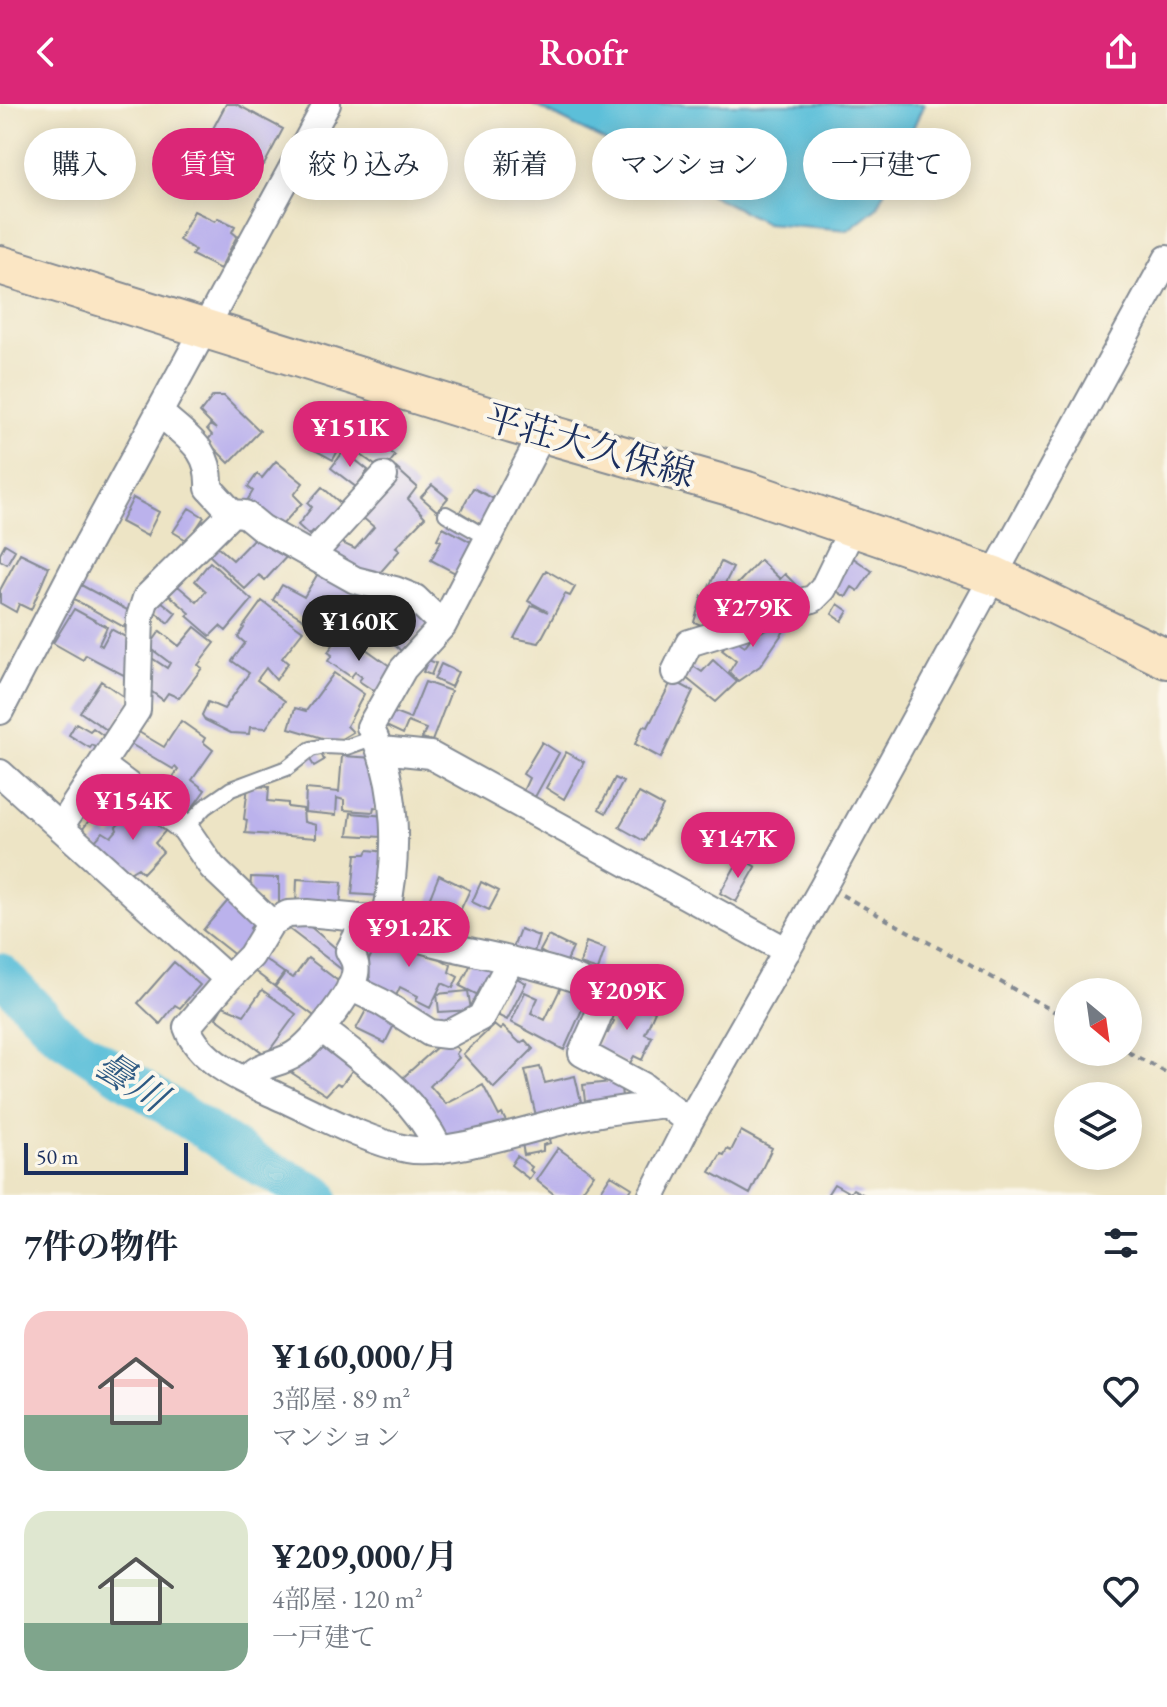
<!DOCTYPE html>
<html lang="ja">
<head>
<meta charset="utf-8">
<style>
  body { margin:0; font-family:"EB Garamond","Noto Serif JP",serif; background:#f6f6f7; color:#1f2937; height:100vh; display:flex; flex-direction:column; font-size:30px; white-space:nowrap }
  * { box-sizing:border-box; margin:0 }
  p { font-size:26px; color:#747a83 }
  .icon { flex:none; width:44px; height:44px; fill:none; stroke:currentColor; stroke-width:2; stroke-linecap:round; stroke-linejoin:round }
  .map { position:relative; height:1091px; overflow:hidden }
  .side { display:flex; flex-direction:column; background:#fff; flex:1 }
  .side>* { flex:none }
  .hud { position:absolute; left:24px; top:24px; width:1120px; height:72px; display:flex; gap:16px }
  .needle { width:52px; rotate:151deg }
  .buttons { position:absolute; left:1054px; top:874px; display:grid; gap:16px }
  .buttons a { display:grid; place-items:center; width:88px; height:88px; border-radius:50%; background:#fff; box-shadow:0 4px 20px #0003; font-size:40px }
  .scale { position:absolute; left:24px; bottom:20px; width:164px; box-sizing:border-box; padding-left:8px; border:4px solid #1b2f5e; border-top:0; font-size:22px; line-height:28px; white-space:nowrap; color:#1b2f5e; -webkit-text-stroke:6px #fbf7ec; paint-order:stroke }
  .price { position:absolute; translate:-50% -68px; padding:0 18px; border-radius:28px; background:#db2777; color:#fff; font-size:26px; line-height:52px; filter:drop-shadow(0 2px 4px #0008) }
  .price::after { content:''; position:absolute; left:50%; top:48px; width:24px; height:18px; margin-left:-12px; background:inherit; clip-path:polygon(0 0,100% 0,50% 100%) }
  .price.selected { background:#222; color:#fff }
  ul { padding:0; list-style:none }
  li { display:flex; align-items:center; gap:24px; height:200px; padding:0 24px }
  li span { display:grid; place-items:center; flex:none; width:224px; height:160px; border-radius:24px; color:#555 }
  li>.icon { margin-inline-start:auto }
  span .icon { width:96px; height:96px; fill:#fffc; stroke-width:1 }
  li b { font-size:34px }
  h2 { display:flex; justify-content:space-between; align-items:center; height:96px; padding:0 24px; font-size:34px }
  .tag { padding:0 28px; border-radius:36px; background:#fff; box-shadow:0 4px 20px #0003; font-size:28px; line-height:72px }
  .tag.selected { background:#db2777; color:#fff }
  header { display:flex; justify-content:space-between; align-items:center; height:104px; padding:0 24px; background:#db2777; color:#fff; font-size:36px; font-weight:600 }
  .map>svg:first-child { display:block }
  .water { fill:#5bbfd9; stroke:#3b779c; stroke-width:2 }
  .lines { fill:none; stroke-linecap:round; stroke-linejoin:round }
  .river { stroke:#5bbfd9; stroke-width:40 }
  .building { fill:#bbb2ec }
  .service-casing { stroke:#848a92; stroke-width:18 }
  .minor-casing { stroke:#848a92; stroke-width:30 }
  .secondary-casing { stroke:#848a92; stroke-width:42 }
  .path { stroke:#848a92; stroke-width:4; stroke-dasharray:6 6; stroke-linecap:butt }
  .service { stroke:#fff; stroke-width:14 }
  .minor { stroke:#fff; stroke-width:26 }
  .secondary { stroke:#fbe6c4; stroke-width:38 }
  .labels { text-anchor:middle; stroke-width:8; stroke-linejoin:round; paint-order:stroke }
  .street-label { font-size:36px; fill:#1b2f5e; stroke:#fbf7ec }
  .water-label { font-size:38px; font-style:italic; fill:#2e5a83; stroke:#fbf7ec }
</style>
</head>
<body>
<header><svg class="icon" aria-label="back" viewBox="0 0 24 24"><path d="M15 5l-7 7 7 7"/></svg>Roofr<svg class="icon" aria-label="share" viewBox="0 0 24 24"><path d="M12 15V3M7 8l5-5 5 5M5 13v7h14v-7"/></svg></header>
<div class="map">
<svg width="1167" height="1091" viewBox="0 0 1167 1091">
  <rect width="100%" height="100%" fill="#fbf7ec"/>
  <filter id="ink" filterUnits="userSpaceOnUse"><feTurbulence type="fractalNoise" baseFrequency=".0125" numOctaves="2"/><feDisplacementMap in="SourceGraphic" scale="16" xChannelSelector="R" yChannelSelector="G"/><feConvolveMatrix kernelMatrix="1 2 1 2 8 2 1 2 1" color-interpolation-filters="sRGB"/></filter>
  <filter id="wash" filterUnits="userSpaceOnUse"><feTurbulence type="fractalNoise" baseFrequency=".006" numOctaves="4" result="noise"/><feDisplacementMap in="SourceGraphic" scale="32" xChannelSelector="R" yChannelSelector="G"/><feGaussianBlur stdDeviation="1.8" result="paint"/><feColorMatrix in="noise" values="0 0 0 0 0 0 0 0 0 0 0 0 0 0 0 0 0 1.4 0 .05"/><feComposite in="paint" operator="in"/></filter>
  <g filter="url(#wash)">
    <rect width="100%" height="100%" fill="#ede4c5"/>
    <path class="water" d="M532,0H924L877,103L848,126L766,119Z"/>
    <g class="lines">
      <path class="river" d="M0,869L58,930L260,1062L318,1091"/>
    </g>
    <g id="blocks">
      <path class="building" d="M226,0H236L283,25L264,61L209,32Z
        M194,107L215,117L218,114L235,122L232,128L237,132L220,165L192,151L195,146L179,136Z
        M213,292H224L260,327L229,359L207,337L212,331L207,325L210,321L216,325L200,309Z
        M331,313L346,323L340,334L343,337L333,356L309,343L317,326L322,328Z
        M373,326L389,339L386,345L395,352L383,367L357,348Z
        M344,347L368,366L356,383L331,364Z
        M276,357L303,379L294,391L302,399L281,422L245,400L253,387L248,383L257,370L262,374Z
        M396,364L417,383L408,395L425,413L396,443L400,446L378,471L363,470L328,450L336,436L355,445L374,423L356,408Z
        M432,381L448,394L437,407L421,393Z
        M322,383L346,404L321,433L313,427L309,431L298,421L312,403L308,399Z
        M473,384L496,396L483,422L460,408Z
        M133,394L159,408L147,432L121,418Z
        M189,404L204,413L188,437L173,428Z
        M443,423L473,439L457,470L431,456L441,437L437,435Z
        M258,430L290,449L265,476L259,471L245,485L208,450L216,441L233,456Z
        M5,440L15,446L7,460L0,456V449Z
        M20,449L49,463L31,506L19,500L16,508L0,499V486Z
        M849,451L872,467L858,487L852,483L846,493L835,486Z
        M760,456L780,475L785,470L795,480L784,492L774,482L765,491L768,497L739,511L724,494Z
        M210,458L252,496L226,527L220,522L210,532L187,512L190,509L169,491L178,482L197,498L206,487L195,477Z
        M721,458L733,464L718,493L707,487Z
        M320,466L357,483L334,520L323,512L306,517L273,496L282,481L304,493Z
        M546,466L575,483L570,492L565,490L539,539L514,534L532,501L548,508L528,497Z
        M81,481L131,508L124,523L74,495Z
        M360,488L376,494L366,507L378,519L367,531L343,506Z
        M702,492L722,502L717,513L714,512L711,519L705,517L703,522L694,518Z
        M161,497L176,509L168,519L154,507Z
        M262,497L303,527L282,554L288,559L276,576L266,564L257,576L285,597L266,624L250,623L249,630L231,629L205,616L202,611L208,598L224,605L249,569L232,557L245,539L238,533L244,524L243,523Z
        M409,498L431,516L402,548L380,527L390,514L386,510L391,504L398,508Z
        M838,500L848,507L842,517L832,510Z
        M74,505L107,523L99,540L102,542L111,525L133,537L131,575L86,551L83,556L53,539Z
        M766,514L784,527L760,562L738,577L729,568L736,557L722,546L731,533L745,542Z
        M195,523L215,539L198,561L202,564L179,594L168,589L163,596L144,582L150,553L167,564L170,559L149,543L160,527L179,542Z
        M342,528L394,565L377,589L359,577L362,573L355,568L351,573L328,557L332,551L328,548Z
        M428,556L436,559L431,571L423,568Z
        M713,556L737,578L716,598L685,573L693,562L702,568Z
        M441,560L458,568L451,583L434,575Z
        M334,569L364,590L347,622L353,628L336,638L289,624L295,604L306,607Z
        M672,576L693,587L661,654L635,640L643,622L648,623Z
        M101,577L130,597L110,628L80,608Z
        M425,578L451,587L432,637L422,634L426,625L408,618L403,630L386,622L392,608L410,615Z
        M181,617L205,634L203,638L213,646L192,676L205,686L188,710L164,694L172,682L169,679L178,666L175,663L173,665L129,639L137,627L164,643Z
        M76,619L90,627L93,624L108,635L101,646L92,641L90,644L69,631Z
        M542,638L559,649L535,693L523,687L529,674L523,670Z
        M320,647L324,656L314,662L309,654Z
        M566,648L584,658L564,695L546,684Z
        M342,652L375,654L374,678L383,681L382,704L374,703L373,708L344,706V696L337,694L336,711L305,708L306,685L339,688Z
        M615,674L623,678L606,709L599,705Z
        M248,682L269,683L268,697L288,699V703L303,705L304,718L316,721V734L245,729L247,716L244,715Z
        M639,689L663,702L644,737L619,723Z
        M136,701L167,725L155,739L163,748L143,769L138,764L126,771L93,739L103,728L111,733L117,726L116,723Z
        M83,702L94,709L83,725L73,719Z
        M351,709L385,712L382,733L348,731Z
        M368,746L387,748L382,792L352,790L356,750H366Z
        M740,754L756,763L736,798L720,789Z
        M439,771L470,786L447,834L398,818V803L427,801Z
        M251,773L279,774V803H264V792L250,790Z
        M297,775L342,778L340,805L296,801Z
        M481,778L499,787L489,806L472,798Z
        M231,793L256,816L250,824L253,826L241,856L203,826Z
        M306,819L352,858L345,868L285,822Z
        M389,825L451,861L449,868L458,873L453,884L442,879L430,904L416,897L418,892L400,883L396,892L370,879L369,856L374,844L378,846Z
        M520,825L539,832L533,851L513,844Z
        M548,832L573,844L565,861L540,847Z
        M586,838L605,845L598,866L580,860Z
        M259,851L284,869L274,882L249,863Z
        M475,852L503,866L488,896L460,882Z
        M308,854L346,883L321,917L275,883L285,869L293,874Z
        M174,858L200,881L180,904L175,901L160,920L138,899Z
        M509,870L526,879L507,916L495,910Z
        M563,879L589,890L564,946L511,918L525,888L538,894L531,909L545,916Z
        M262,886L296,910L266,951L216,914L223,902L244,911Z
        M468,887L471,906L439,908L437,890Z
        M626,893L655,907L645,930L652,933L642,956L634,952L629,961L595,944L603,928L608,929L614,917L610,914L616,901L620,903Z
        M371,897L399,911L385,939L356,925Z
        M494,921L500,926L503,923L520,939L525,936L533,945L494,984L463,950Z
        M319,931L357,960L341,981L337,979L326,991L292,969Z
        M447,934L459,946L456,950L459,954L430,982L446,1000L483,981L499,1012L502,1010L508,1021L444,1040L398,978Z
        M540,963L545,979L575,972L583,1006L537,1016L525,966Z
        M620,977L623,1000L586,1005L583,981Z
        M741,1027L772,1044L750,1090L710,1068L721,1050L724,1051L727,1045L731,1047Z
        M548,1032L550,1039L543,1041V1047L524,1051L522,1039Z
        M558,1044L594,1070L579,1091H555L536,1076Z
        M517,1052L532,1063L530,1066L533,1069L529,1075L511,1061Z
        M611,1071L632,1084L628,1091H598Z
        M834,1080L850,1089L853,1085L864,1091H827Z"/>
    </g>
  </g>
  <g filter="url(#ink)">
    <use href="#blocks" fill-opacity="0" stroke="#848a92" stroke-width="2"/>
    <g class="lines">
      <g class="service-casing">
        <path id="service" d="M446,410L488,434
          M185,724L205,703L231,685L287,664L311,645L325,642L347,643L375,633"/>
      </g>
      <g class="minor-casing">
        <path id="minor" d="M159,308C186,333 211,344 209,384L232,409L245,410L262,424L355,476L395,486L415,494L443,521
          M543,329L443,521L403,565L370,623C399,681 399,754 385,816C396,822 407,829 418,834C450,847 585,864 600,891C606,903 587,936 582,949L643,982L689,1018
          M312,451L384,372
          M675,568L689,539L744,522L771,505L813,495L823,485L853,423
          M0,607L76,461L327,0
          M382,646L430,651L787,847
          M101,661L185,724L212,763L271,819
          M0,669L228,875L187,923C199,957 240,975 271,989C312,1007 364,1037 407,1045C445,1053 533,1023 575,1014C604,1007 635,1004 665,1000
          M60,723L137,606L140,513L146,494L232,409
          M228,875L251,852L271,819L288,810L307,809L382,816
          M350,883L381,898L430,929L447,931L481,913L511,856
          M322,925C369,962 412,990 440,1046
          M246,976C262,957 277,962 295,950C312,939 352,890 355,870C357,861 354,855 349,847L366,815
          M652,1091L689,1018L823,783L1167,155"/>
      </g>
      <g class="secondary-casing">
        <path id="secondary" d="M0,161L512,320L747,387L995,472L1167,555"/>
      </g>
      <path class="path" d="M842,791L1068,915
        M1128,948L1167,969"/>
      <use href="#service" class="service"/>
      <use href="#minor" class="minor"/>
      <use href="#secondary" class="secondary"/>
    </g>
  </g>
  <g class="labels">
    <g class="street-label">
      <text transform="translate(590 341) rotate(16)" y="13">平荘大久保線</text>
    </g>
    <g class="water-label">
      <text transform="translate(131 977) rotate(33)" y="13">曇川</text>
    </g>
  </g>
</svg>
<div class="buttons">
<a><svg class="needle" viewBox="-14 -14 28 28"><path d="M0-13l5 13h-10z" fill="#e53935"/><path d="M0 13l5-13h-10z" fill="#747a83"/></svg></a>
<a><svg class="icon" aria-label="layers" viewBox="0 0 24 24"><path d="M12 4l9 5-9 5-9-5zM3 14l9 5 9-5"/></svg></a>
</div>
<div class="scale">50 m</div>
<b class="price" style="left:350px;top:365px">¥151K</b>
<b class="price" style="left:753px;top:545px">¥279K</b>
<b class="price selected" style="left:359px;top:559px">¥160K</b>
<b class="price" style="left:133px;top:738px">¥154K</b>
<b class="price" style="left:738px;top:776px">¥147K</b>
<b class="price" style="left:409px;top:865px">¥91.2K</b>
<b class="price" style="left:627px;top:928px">¥209K</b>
<div class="hud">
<a class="tag">購入</a>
<a class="tag selected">賃貸</a>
<a class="tag">絞り込み</a>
<a class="tag">新着</a>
<a class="tag">マンション</a>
<a class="tag">一戸建て</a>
</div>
</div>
<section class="side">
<h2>7件の物件<svg class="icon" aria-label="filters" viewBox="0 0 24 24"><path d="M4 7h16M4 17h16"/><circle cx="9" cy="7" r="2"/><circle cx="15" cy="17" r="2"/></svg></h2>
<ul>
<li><span style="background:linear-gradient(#f6c9c9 65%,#7fa58c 0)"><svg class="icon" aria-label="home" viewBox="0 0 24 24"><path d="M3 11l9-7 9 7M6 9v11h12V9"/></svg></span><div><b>¥160,000/月</b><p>3部屋 · 89 m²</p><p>マンション</p></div><svg class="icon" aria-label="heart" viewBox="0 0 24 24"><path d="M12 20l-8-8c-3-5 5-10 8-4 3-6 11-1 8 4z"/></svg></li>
<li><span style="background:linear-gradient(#dfe7d0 70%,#7fa58c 0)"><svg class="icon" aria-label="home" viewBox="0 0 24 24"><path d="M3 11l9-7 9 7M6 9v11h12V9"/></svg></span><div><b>¥209,000/月</b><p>4部屋 · 120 m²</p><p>一戸建て</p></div><svg class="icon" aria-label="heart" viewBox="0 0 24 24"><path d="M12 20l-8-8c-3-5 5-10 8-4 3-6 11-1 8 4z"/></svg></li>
</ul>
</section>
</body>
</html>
